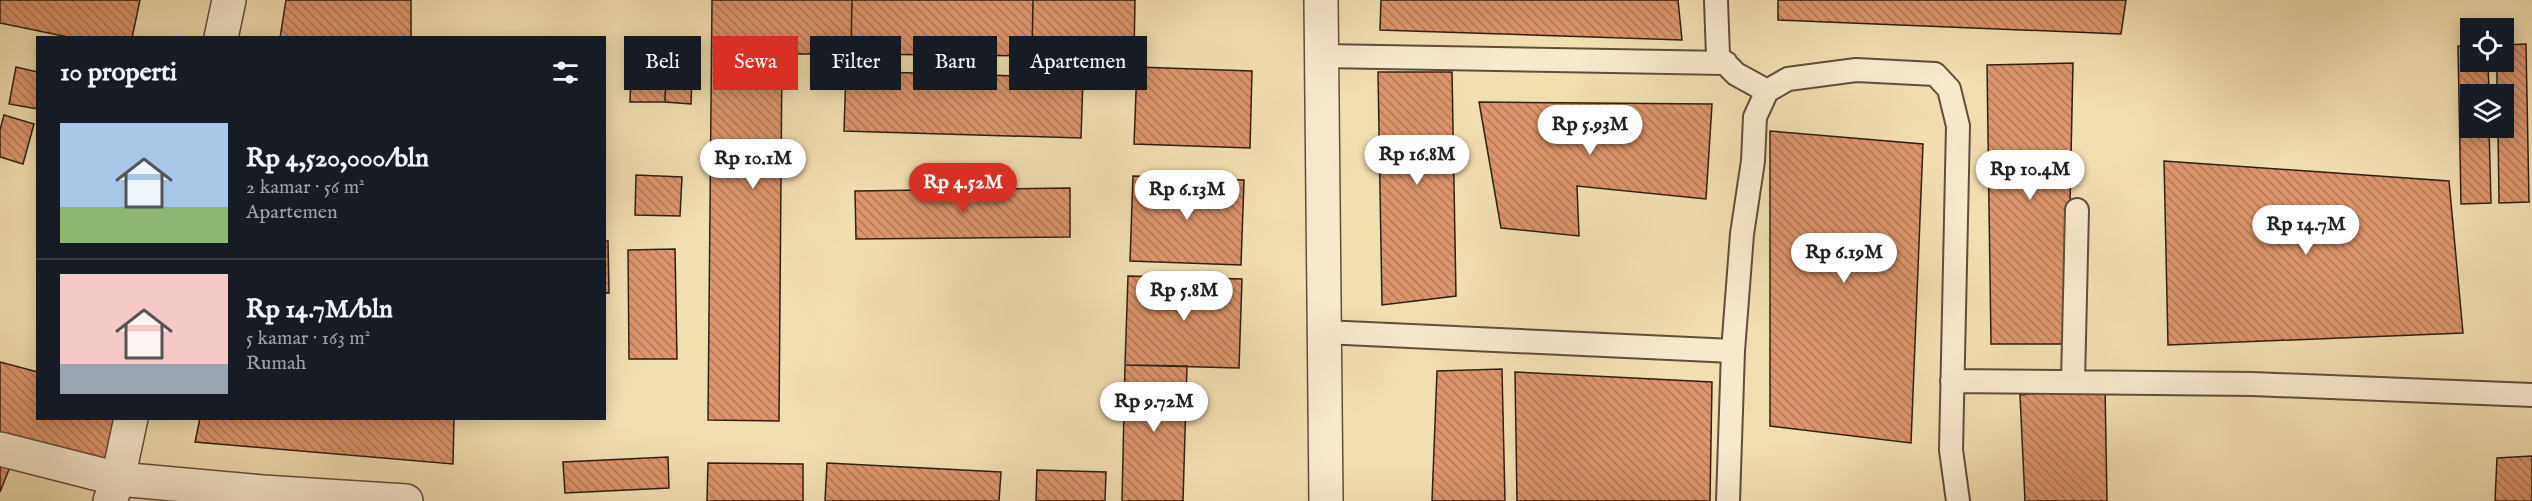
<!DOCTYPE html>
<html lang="id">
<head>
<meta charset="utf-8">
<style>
  body { margin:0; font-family:"IM FELL English",serif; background:#20242c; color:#f1f3f6; height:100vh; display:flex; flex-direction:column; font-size:22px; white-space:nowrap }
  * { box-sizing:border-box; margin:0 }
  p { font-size:20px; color:#9ea1a6 }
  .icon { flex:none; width:33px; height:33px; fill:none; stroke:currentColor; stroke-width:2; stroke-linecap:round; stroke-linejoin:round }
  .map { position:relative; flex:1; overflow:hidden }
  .panel { position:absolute; left:36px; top:36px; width:570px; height:384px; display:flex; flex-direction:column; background:#171b24; border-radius:0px; box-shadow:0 3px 15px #0003 }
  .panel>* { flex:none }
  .guide { position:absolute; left:624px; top:36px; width:570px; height:54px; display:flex; gap:12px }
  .fabs { position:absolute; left:2460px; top:18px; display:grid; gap:12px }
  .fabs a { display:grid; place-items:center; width:54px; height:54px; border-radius:0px; background:#171b24; box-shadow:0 3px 15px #0003; font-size:30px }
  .price { position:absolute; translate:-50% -51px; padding:0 14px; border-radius:21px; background:#fff; color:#222; font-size:20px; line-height:39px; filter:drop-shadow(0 2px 3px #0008) }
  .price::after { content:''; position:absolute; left:50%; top:36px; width:18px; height:14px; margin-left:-9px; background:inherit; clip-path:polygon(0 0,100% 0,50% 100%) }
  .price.current { background:#d93025; color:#fff }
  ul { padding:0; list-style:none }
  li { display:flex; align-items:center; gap:18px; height:150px; padding:0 24px }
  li+li { border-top:2px solid #363941 }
  li span { display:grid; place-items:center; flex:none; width:168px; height:120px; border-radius:0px; color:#555 }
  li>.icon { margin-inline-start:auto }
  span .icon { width:72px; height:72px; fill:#fffc; stroke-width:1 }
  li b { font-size:26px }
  h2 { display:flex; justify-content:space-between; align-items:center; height:72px; padding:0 24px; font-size:26px }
  .tag { padding:0 21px; border-radius:0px; background:#171b24; box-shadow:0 3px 15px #0003; font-size:21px; line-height:54px }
  .tag.current { background:#d93025; color:#fff }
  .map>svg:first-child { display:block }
  .building { fill:url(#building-back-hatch); stroke:#2f1e12; stroke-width:1.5 }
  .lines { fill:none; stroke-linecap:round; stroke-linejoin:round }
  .lane-casing { stroke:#604e3a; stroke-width:26 }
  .street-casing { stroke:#604e3a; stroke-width:36 }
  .lane { stroke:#f7eacc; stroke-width:22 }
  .street { stroke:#f7eacc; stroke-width:33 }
</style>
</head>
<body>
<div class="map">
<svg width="2532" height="501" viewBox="0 0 2532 501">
  <defs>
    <pattern id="building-back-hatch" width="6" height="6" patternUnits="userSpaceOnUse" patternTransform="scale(1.5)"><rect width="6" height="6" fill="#dd956b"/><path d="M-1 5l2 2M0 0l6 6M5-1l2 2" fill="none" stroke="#b47957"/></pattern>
  </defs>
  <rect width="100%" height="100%" fill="#f2dfb0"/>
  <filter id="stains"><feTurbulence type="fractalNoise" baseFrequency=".00333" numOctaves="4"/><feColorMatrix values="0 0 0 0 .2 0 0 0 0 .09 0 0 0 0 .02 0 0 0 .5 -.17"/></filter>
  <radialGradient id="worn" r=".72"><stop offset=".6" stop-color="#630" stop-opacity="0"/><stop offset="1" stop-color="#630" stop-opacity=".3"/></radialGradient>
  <path class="building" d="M0,0H140L132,38H73L0,23Z
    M286,0H411V38H280Z
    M712,0H852L851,54H782L779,421L708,420Z
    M852,0H1033L1032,56L851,54Z
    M1033,0H1135L1134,57L1032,56Z
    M1381,0H1678L1682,40L1380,30Z
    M1778,0H2126L2121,34L1778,20Z
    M632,44L667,45L665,102H630Z
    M2526,44L2529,202L2499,203L2498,128H2504V94H2497V62H2504V45Z
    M667,45L693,46L691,104L665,102Z
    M2458,46H2470V62H2488L2489,94H2470V128H2489L2491,203L2461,204Z
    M2073,63L2067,344H1991L1987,65Z
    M16,67L38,72V109L9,104Z
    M1137,67L1252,71L1250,148L1134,144Z
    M846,71L1083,78L1081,138L844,131Z
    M1378,72H1452L1456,296L1382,305Z
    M1479,102L1712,104L1706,199L1577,186L1579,236L1501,228Z
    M4,115L34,124L23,164L0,157V130Z
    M1770,131L1923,144L1911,443L1770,426Z
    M2164,161L2449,181L2463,333L2168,345Z
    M636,175L682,177L680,216L635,215Z
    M1133,176L1244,180L1241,265L1130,261Z
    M1070,188V237L856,239L855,191Z
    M604,241H608L609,293H604Z
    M675,249L677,359H629L628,250Z
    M1128,276L1242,279L1239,368L1125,365Z
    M0,362L38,372V418H123L107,472L0,445Z
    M1125,365L1187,366L1183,501H1122Z
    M1502,369L1505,501H1432L1437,371Z
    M1515,372L1712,382L1710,501H1517Z
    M2105,386L2107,501H2025L2020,395Z
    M200,418H454L453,464L195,442Z
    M2532,456V501H2495L2497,458Z
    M668,457L669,488L565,493L563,462Z
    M0,459L12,462L0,492Z
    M708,463L803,464V501H707Z
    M827,463L1001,472L999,501H825Z
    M1037,470L1106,472L1105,501H1036Z"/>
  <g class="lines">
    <g class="lane-casing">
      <path id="lane" d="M1716,0L1718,56L1736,74L1767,91
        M1322,56L1726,63
        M1324,332L1733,351
        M1952,381L2252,384L2532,395
        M2073,382L2077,210
        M1728,501L1733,351L1742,234L1753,161L1755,117L1767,91L1788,79L1856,70L1935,74L1949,89L1958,126L1951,450L1958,501"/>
    </g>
    <g class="street-casing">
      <path id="street" d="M1321,0L1326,501
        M221,38L229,0
        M0,449L118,479L263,492L406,501
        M110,501L118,479L131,418"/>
    </g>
    <use href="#lane" class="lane"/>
    <use href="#street" class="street"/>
  </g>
  <rect width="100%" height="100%" filter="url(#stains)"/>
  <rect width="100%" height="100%" fill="url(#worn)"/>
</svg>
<div class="fabs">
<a><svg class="icon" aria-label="locate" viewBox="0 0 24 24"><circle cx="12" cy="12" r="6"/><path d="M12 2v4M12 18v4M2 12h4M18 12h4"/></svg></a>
<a><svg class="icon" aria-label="layers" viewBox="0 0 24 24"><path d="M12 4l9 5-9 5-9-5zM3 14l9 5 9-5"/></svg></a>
</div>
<b class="price" style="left:1590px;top:156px">Rp 5.93M</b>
<b class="price" style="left:1417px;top:186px">Rp 16.8M</b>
<b class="price" style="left:753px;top:190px">Rp 10.1M</b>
<b class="price" style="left:2030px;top:201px">Rp 10.4M</b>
<b class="price current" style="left:963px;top:214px">Rp 4.52M</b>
<b class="price" style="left:1187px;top:221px">Rp 6.13M</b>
<b class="price" style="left:2306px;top:256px">Rp 14.7M</b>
<b class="price" style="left:1844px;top:284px">Rp 6.19M</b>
<b class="price" style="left:1184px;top:322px">Rp 5.8M</b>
<b class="price" style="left:1154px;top:433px">Rp 9.72M</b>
<div class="guide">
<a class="tag">Beli</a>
<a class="tag current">Sewa</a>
<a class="tag">Filter</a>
<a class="tag">Baru</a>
<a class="tag">Apartemen</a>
</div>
<section class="panel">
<h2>10 properti<svg class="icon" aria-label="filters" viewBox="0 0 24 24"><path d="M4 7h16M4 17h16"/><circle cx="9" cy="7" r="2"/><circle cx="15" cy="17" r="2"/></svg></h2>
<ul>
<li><span style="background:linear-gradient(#a9c7e8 70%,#8fb573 0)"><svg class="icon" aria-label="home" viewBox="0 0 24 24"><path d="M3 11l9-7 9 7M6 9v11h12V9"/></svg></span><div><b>Rp 4,520,000/bln</b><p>2 kamar · 56 m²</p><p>Apartemen</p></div></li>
<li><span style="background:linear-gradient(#f6c9c9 75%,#9aa5b1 0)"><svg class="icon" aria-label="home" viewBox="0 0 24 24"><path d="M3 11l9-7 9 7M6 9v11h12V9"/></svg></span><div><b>Rp 14.7M/bln</b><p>5 kamar · 163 m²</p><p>Rumah</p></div></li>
</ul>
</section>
</div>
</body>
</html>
